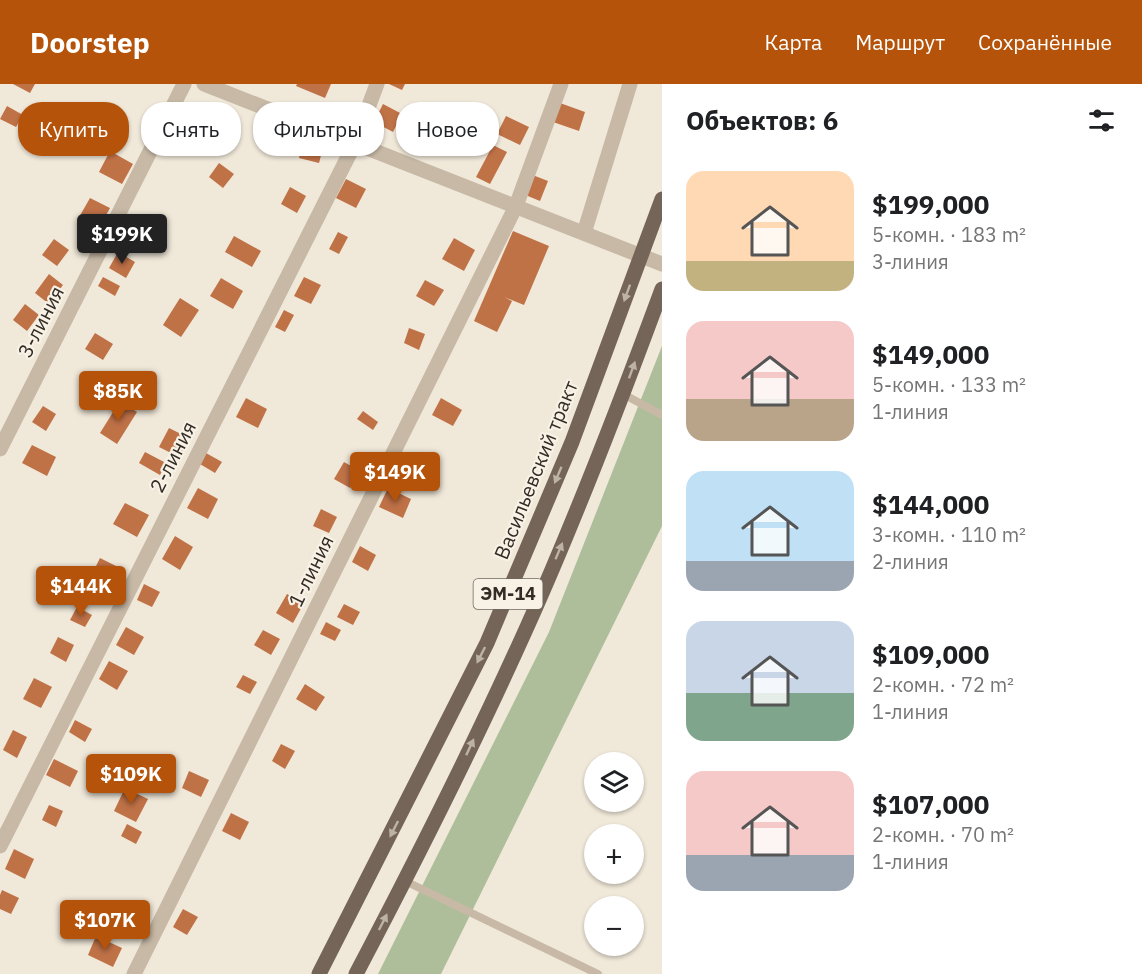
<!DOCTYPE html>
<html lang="ru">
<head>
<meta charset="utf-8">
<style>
  body { margin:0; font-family:"IBM Plex Sans",sans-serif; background:#f2f2f2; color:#202124; height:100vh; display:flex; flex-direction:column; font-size:22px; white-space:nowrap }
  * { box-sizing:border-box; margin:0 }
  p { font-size:20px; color:#757577 }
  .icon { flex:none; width:33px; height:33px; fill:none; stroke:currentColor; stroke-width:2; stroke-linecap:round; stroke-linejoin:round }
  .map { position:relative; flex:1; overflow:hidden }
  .details { display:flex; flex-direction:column; background:#fff; width:480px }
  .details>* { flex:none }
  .hud { position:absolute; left:18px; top:18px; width:554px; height:54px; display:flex; gap:12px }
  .controls { position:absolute; left:584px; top:668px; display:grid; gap:12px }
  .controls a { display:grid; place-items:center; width:60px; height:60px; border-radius:50%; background:#fff; box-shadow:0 2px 4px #0004; font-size:30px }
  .price { position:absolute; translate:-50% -51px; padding:0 14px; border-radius:6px; background:#b45309; color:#fff; font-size:20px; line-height:39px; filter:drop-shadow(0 2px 3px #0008) }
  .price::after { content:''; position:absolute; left:50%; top:36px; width:18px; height:14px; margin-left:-9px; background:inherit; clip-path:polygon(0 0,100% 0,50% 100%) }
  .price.selected { background:#222; color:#fff }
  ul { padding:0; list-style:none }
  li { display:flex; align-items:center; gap:18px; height:150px; padding:0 24px }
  li span { display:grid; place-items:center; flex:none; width:168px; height:120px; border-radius:18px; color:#555 }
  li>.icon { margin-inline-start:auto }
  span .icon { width:72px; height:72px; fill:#fffc; stroke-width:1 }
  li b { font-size:26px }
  h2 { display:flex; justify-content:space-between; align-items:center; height:72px; padding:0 24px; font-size:26px }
  .chip { padding:0 21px; border-radius:24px; background:#fff; box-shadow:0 2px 4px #0004; font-size:21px; line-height:54px }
  .chip.selected { background:#b45309; color:#fff }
  header { display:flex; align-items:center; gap:36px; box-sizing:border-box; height:84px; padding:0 30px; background:#b45309; color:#fff }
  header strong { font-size:28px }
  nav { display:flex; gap:33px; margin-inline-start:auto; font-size:21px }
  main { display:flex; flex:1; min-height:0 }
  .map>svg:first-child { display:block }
  .green { fill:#aebe9a }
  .building { fill:#c07247 }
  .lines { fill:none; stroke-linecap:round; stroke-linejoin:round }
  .service { stroke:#c7b9a6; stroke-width:8 }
  .minor { stroke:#c7b9a6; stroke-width:15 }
  .primary { stroke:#756558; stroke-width:15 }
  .oneway { fill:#bdb2a6 }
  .labels { text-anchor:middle; stroke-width:4.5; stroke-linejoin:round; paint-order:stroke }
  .shield { fill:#f8f1e5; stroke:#6e675f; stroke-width:1.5 }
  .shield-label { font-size:18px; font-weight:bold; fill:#332c26 }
  .street-label { font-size:20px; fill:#332c26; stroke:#f8f1e5 }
</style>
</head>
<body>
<header>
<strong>Doorstep</strong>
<nav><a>Карта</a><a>Маршрут</a><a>Сохранённые</a></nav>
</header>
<main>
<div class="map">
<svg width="662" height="890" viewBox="0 0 662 890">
  <rect width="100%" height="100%" fill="#f0e8d9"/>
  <path class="green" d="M662,262V442L441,890H378L549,548Z"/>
  <path class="building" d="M13,0H35L30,9Z
    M297,0H331L325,14L296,2Z
    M389,0H405L402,6Z
    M560,19L585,28L579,47L553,38Z
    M383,20L402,30L393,48L374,38Z
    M7,22L23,31L16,43L0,35Z
    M506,32L529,43L520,61L497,50Z
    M302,59L323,64L319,79L299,74Z
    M493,61L507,68L490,100L476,93Z
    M110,67L133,80L122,100L99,88Z
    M219,79L234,90L223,104L209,93Z
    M530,90L548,97L540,117L523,110Z
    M346,95L366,105L356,124L336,114Z
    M290,103L306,112L297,129L281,120Z
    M90,114L110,124L98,146L78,135Z
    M513,147L549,162L524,221L504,213L512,217L497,248L474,237Z
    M338,148L348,153L339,170L329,165Z
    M234,152L261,167L252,183L225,168Z
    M454,154L475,166L464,187L442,175Z
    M54,155L69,166L57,182L42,171Z
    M118,168L135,178L126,194L109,184Z
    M49,190L63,201L49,220L35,209Z
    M103,193L120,202L115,212L98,202Z
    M304,193L321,201L311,220L294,212Z
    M221,194L243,207L233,225L210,212Z
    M425,196L444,206L434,222L416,212Z
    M180,214L199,226L181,253L163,241Z
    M25,220L39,231L27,247L13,236Z
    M284,226L294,231L285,248L275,243Z
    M409,244L425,250L419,266L404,259Z
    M95,249L113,260L103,276L85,265Z
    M246,314L267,325L258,344L236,333Z
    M441,314L462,326L453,342L432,331Z
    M120,317L137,328L117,360L100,349Z
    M43,322L56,330L46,347L32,338Z
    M363,327L378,338L373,346L357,335Z
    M169,344L189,354L179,373L159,363Z
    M32,361L56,373L47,392L22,379Z
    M145,368L166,379L160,391L139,379Z
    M206,369L222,378L215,389L200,380Z
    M344,378L360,387L350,404L334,395Z
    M198,404L218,415L208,435L187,424Z
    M388,404L411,415L403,434L379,423Z
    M125,419L149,431L137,453L113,440Z
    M321,425L337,433L329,449L313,442Z
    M175,452L193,463L180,486L162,475Z
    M360,462L376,471L368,487L352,478Z
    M100,474L120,484L113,496L94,486Z
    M144,500L160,508L152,523L137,516Z
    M287,510L304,519L293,539L276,529Z
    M344,520L360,528L353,541L337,533Z
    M77,523L92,531L85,543L70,536Z
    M326,538L341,546L335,557L320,550Z
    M126,543L144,553L134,571L116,561Z
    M263,546L280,555L271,571L254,561Z
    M58,553L74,561L66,578L50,569Z
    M109,577L128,587L117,606L99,595Z
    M243,591L257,598L250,610L236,603Z
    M34,594L52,603L41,624L23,615Z
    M305,600L325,613L316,627L296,615Z
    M75,636L92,645L85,658L69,648Z
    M13,646L27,653L17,674L3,666Z
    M281,660L295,667L285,685L272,677Z
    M54,675L78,687L70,703L46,691Z
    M189,687L209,696L201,713L182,704Z
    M125,704L148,715L136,738L114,727Z
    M49,721L63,727L56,743L42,736Z
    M231,729L249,738L240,756L222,747Z
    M127,740L142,748L136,760L121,752Z
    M14,765L34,775L25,795L5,785Z
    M2,806L19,814L11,830L0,825V811Z
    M183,825L198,833L187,851L173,843Z
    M96,852L122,864L113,883L88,871Z"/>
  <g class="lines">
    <path class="service" d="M623,310L662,331
      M405,797L598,890"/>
    <path class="minor" d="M204,0L662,180
      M584,149L630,0
      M0,365L184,0
      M0,762L355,59L377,0
      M134,890L516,122L561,0"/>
    <path class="primary" d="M319,890L487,559L572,358L662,115
      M356,890C416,776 474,661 527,543C577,432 620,319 662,205"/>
  </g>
  <defs><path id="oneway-solid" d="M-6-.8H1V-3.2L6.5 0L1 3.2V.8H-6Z" transform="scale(1.5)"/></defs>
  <g class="oneway">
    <use href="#oneway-solid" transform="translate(627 209) rotate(110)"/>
    <use href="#oneway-solid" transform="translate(632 286) rotate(-70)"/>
    <use href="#oneway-solid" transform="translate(558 391) rotate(113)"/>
    <use href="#oneway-solid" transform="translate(559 467) rotate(-67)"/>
    <use href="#oneway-solid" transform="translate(481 571) rotate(117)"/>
    <use href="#oneway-solid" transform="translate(470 663) rotate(-65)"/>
    <use href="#oneway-solid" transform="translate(394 745) rotate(117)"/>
    <use href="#oneway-solid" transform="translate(383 838) rotate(-63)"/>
  </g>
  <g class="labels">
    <rect class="shield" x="473.5" y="495" width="69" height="30" rx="4.5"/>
    <g class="shield-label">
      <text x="508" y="516">ЭМ-14</text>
    </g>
    <g class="street-label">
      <text transform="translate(41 238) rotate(-63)" y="7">3-линия</text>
      <text transform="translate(173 373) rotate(-63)" y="7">2-линия</text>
      <text transform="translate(536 386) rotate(-68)" y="7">Васильевский тракт</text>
      <text transform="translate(311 487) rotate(-64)" y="7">1-линия</text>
    </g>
  </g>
</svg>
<div class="controls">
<a><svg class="icon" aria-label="layers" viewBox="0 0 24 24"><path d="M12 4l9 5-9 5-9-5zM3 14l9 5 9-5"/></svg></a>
<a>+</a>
<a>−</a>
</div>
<b class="price selected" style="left:122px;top:181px">$199K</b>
<b class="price" style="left:118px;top:338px">$85K</b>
<b class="price" style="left:395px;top:419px">$149K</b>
<b class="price" style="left:81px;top:533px">$144K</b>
<b class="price" style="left:131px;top:721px">$109K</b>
<b class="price" style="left:105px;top:867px">$107K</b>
<div class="hud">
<a class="chip selected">Купить</a>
<a class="chip">Снять</a>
<a class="chip">Фильтры</a>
<a class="chip">Новое</a>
</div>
</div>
<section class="details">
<h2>Объектов: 6<svg class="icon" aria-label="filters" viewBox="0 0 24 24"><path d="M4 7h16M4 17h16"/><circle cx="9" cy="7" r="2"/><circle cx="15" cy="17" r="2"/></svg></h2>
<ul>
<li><span style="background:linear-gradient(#ffd9b3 75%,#c2b280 0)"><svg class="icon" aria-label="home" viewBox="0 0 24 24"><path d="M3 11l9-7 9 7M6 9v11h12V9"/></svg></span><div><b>$199,000</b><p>5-комн. · 183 m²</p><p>3-линия</p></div></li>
<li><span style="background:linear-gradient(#f6c9c9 65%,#b9a48a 0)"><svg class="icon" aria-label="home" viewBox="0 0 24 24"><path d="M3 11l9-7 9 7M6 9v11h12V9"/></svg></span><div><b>$149,000</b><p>5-комн. · 133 m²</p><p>1-линия</p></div></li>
<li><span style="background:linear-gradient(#bfe0f5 75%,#9aa5b1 0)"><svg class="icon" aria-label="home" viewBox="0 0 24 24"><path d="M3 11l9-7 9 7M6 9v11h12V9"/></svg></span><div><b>$144,000</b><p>3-комн. · 110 m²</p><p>2-линия</p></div></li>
<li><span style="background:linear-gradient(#c9d6e8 60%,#7fa58c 0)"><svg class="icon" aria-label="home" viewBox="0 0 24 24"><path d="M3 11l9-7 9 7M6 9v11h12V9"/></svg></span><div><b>$109,000</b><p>2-комн. · 72 m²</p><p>1-линия</p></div></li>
<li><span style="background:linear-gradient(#f6c9c9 70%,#9aa5b1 0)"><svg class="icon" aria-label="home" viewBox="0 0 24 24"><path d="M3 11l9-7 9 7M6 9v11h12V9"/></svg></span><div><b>$107,000</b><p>2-комн. · 70 m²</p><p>1-линия</p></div></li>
</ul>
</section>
</main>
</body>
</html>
